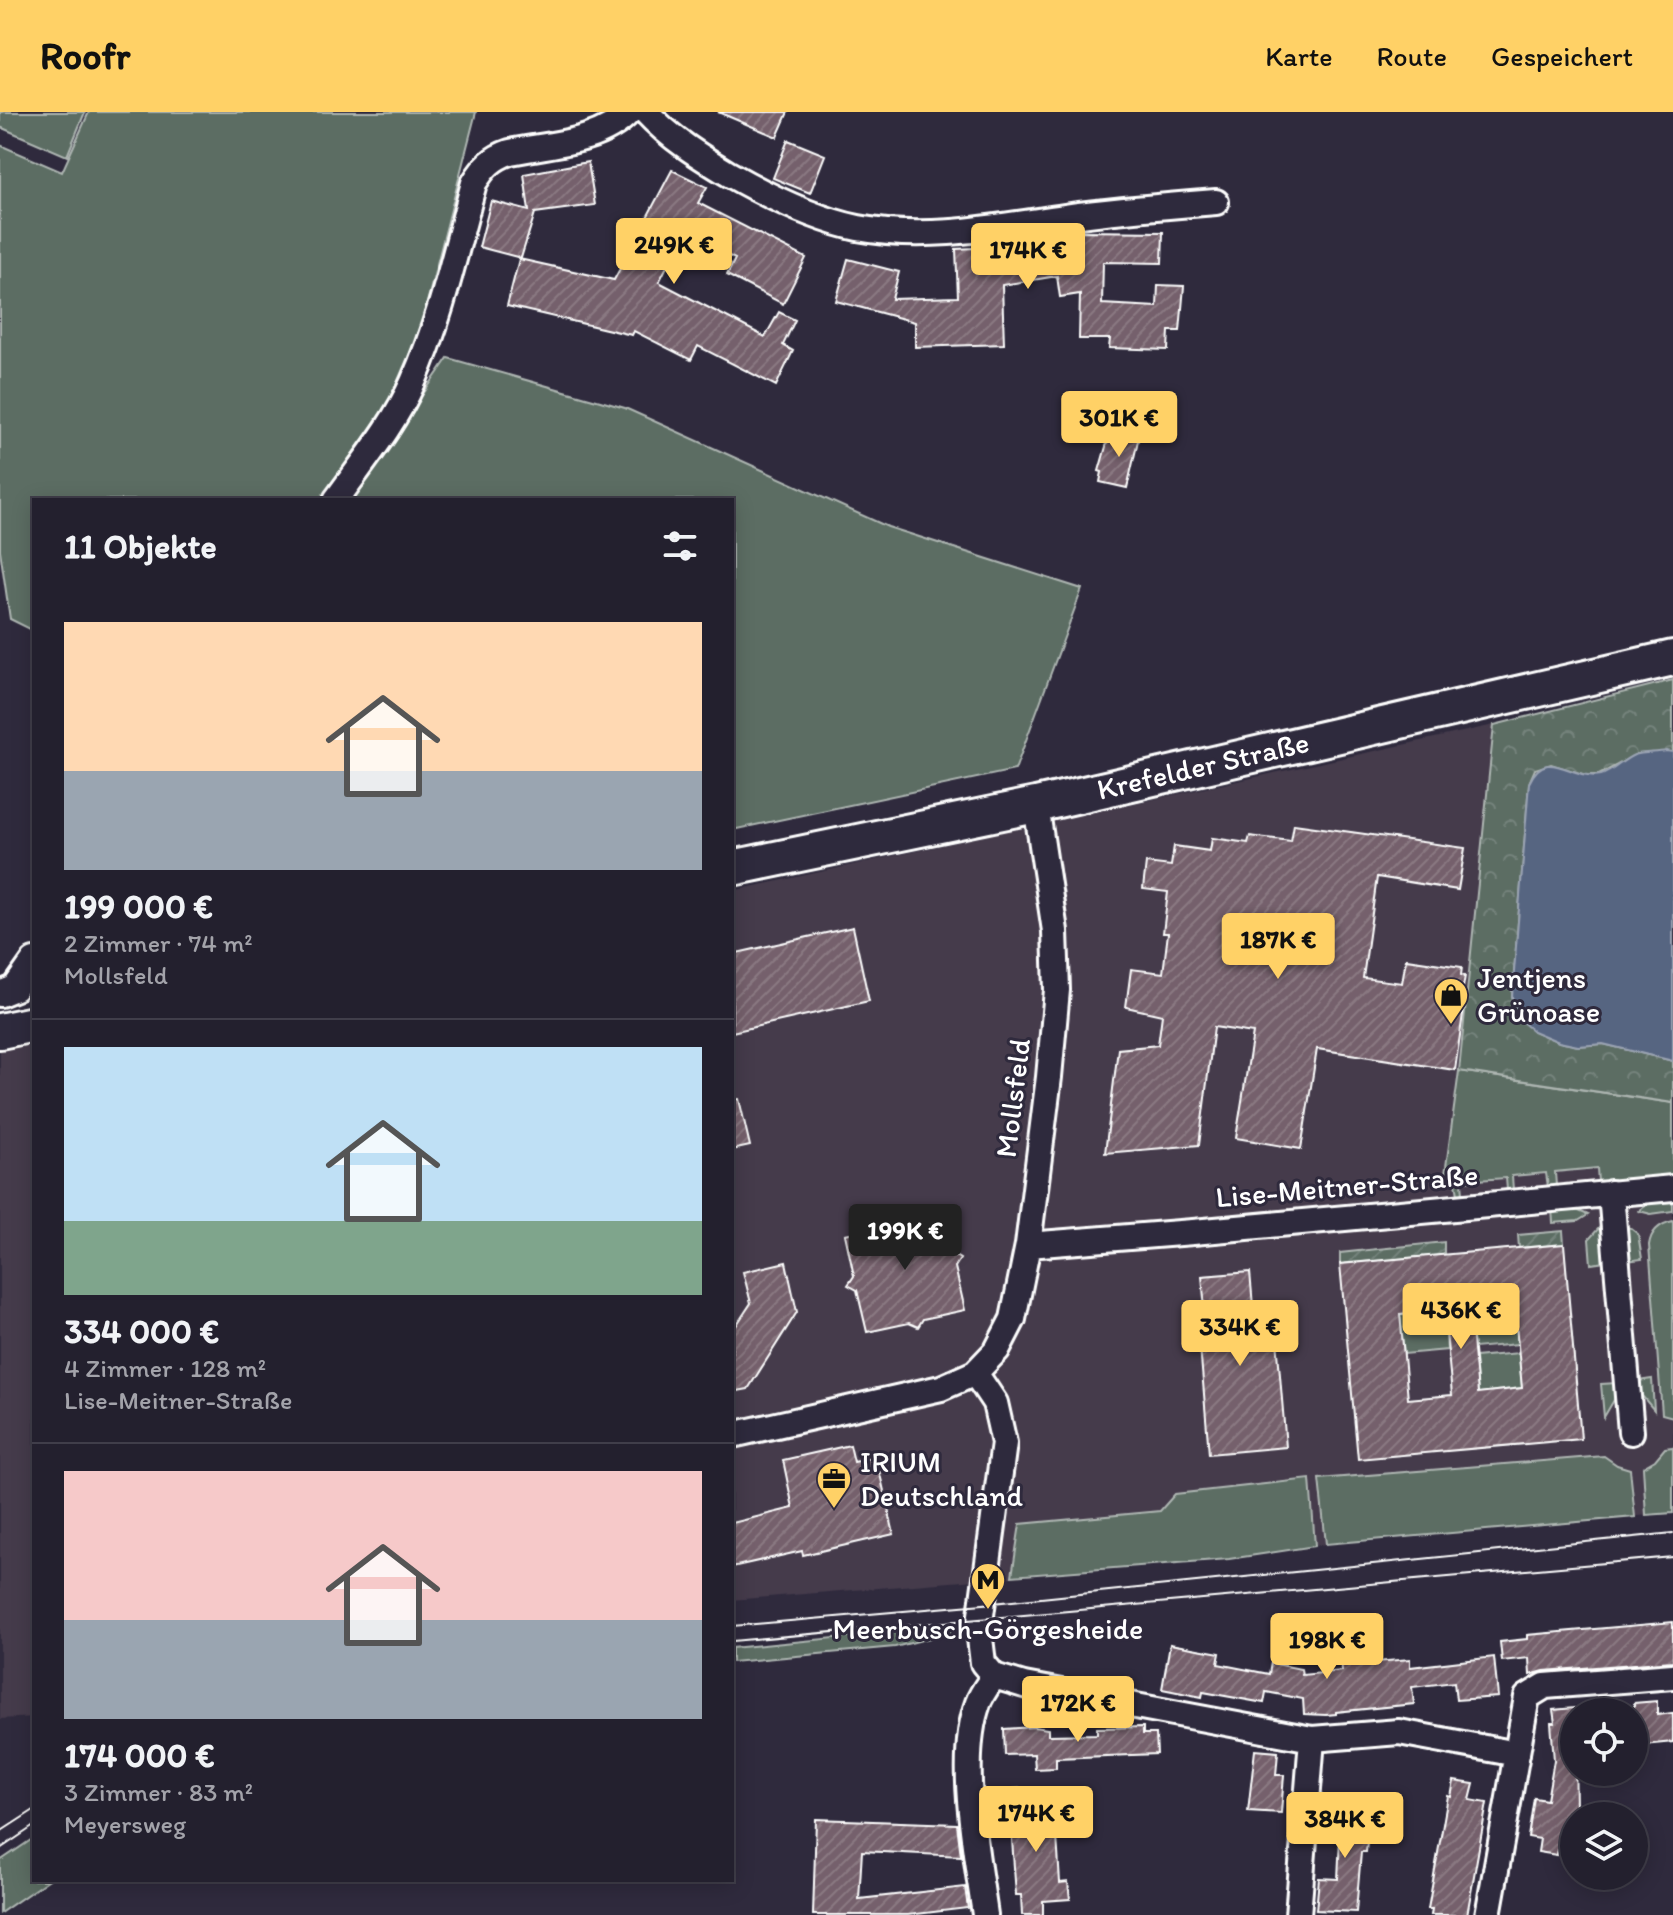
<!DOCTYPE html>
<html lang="de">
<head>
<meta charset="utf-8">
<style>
  body { margin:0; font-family:Itim,sans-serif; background:#2b2836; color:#f1f3f6; height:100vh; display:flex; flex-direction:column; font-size:30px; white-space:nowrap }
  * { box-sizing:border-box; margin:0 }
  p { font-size:26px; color:#a3a3aa }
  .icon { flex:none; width:44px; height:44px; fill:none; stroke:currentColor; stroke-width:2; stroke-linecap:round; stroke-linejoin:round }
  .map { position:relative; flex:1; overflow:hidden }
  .side { position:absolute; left:32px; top:386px; width:702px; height:1384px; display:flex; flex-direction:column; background:#23202e; border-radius:0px; box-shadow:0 4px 20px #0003,0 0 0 2px #403e4a }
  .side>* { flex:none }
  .controls { position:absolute; left:1560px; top:1586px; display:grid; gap:16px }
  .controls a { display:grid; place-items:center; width:88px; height:88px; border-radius:50%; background:#23202e; box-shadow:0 4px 20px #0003,0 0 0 2px #403e4a; font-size:40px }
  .price { position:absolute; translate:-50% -68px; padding:0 18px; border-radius:8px; background:#ffd166; color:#111; font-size:26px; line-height:52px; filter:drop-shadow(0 2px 4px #0008) }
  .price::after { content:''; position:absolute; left:50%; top:48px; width:24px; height:18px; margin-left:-12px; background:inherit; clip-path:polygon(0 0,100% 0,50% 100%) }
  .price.active { background:#222; color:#fff }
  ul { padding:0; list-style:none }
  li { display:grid; align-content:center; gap:16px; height:424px; padding:0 32px }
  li+li { border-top:2px solid #403e4a }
  li span { display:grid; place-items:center; height:248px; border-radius:0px; color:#555 }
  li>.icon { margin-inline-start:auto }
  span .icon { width:144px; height:144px; fill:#fffc; stroke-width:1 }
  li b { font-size:34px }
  h2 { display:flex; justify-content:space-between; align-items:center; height:96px; padding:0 32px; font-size:34px }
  header { display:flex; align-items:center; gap:48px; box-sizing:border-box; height:112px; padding:0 40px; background:#ffd166; color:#111 }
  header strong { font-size:38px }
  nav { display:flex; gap:44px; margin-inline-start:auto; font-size:28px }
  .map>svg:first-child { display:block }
  .built { fill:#443a4b }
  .grass { fill:#5c6d64; stroke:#aeb6b2; stroke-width:2 }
  .forest { fill:url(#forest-crowns); stroke:#aeb6b2; stroke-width:2 }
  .garden { fill:url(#garden-furrows); stroke:#aeb6b2; stroke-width:2 }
  .water { fill:#576581; stroke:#9aa3b3; stroke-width:2 }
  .building { fill:url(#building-hatch); stroke:#fff; stroke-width:2; fill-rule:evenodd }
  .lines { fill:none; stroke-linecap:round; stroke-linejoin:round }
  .street-casing { stroke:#fff; stroke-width:30 }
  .secondary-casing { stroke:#fff; stroke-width:40 }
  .street { stroke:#2f2a3d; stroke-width:24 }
  .secondary { stroke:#2f2a3d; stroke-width:34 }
  .tram { stroke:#fff; stroke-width:2 }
  .labels { text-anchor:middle; stroke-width:6; stroke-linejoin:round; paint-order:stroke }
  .street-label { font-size:30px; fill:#fff; stroke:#2f2a3d }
  .poi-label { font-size:30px; fill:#fff; stroke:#2f2a3d; text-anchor:start }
</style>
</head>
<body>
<header>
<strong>Roofr</strong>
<nav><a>Karte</a><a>Route</a><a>Gespeichert</a></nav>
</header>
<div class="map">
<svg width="1673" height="1803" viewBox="0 0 1673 1803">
  <defs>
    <pattern id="forest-crowns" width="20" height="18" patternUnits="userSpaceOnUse" patternTransform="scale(2)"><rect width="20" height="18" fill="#5c6d64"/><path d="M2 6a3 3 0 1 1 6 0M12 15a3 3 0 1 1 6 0" fill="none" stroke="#74837b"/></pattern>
    <pattern id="garden-furrows" width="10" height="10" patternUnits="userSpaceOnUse" patternTransform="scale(2)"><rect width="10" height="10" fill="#5c6d64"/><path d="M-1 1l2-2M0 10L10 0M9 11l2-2" fill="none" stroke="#74837b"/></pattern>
    <pattern id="building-hatch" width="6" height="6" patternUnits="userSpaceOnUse" patternTransform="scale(2)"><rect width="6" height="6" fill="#75616c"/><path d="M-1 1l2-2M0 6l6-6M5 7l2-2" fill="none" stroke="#8a7982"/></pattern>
  </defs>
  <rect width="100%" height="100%" fill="#2f2a3d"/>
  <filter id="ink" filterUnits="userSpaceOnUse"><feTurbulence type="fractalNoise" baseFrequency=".0125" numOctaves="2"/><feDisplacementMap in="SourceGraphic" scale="16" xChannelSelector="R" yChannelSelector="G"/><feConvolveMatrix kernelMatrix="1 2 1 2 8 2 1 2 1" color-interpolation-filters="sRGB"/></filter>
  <g filter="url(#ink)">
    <path class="built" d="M1494,613L1459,959L1445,1062L1457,1070L1458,1082L1462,1069L1506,1066L1507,1078H1512V1064L1547,1061L1556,1074L1554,1060L1597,1056L1598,1070L1673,1063V1401L1326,1432L1229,1447L732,1488V779Z
      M34,930V1605L0,1607V938Z"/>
    <path class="grass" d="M0,0H85L67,44L0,15Z
      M89,0H476L420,218L389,289L321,388H34V519L10,507L0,438V33L62,60Z
      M448,246L625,296L888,415L1082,477L1015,658L732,718V388H350Z
      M1459,959L1673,991V1063L1598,1070L1597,1056L1555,1060L1556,1074L1548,1075L1546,1061L1512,1064L1513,1078H1507L1506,1066L1462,1069L1463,1082L1458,1083L1456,1070L1445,1062Z
      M1673,1085V1099L1651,1102L1639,1099L1649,1091Z
      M1552,1096H1572L1588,1103L1578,1109L1553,1111Z
      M1673,1109V1305L1662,1302L1649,1133C1651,1119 1659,1112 1673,1109Z
      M1629,1115L1638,1122L1642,1147L1626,1149L1625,1121Z
      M1599,1116L1604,1130L1606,1150L1591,1152L1589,1127Z
      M1514,1192L1518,1232L1474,1236L1470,1196Z
      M1444,1198L1447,1238L1404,1242L1400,1202Z
      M1519,1241L1522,1276L1478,1281L1475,1245Z
      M1652,1267L1654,1298L1642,1284L1638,1269Z
      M1617,1271L1614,1288L1604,1305L1601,1272Z
      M1673,1335V1401L1646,1403L1643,1355L1655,1348L1665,1336Z
      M1604,1344L1617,1353L1630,1357L1635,1405L1326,1432L1319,1367Z
      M1310,1367L1315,1434L1229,1447L1012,1464L1020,1412L1160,1399L1175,1382Z
      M957,1514V1519L895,1535L732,1550V1536Z
      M34,1726V1768H48L0,1801V1749Z"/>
    <path class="forest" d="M1673,568V640L1637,642L1599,663H1586L1551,652L1535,657L1529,671L1512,885L1533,919L1559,930L1578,934L1603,932L1673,949V991L1459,959L1494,613Z"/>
    <path class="garden" d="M1563,1119L1564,1132L1519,1136L1518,1123Z
      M1444,1130V1143L1340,1152V1141Z"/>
    <path class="water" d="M1666,639L1673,640V949L1603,932L1578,934L1559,930L1533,919L1522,910L1512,885L1529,671C1547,632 1571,669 1601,663C1613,660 1622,648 1634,643C1643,640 1656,641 1666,639Z"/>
    <path class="building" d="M718,0H788L777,25Z
      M788,28L825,43L810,81L773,66Z
      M588,50L595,93L535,101L521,146L479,135L491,89L529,99L524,62Z
      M672,58L707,75L698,91L806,146L783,192L727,163L735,147L684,121L659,170L765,225L779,200L795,208L783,233L793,239L776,274L698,234L691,248L634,219L632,223L507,194L519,147L614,168Z
      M1081,119L1163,120L1162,151L1103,150L1102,192L1157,195L1158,173L1184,174L1180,219H1169L1168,238L1109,236L1110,227H1079L1080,182L1060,185L1057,164L1002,173L1004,232L915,235V210L836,189L848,147L899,160L892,187L958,185L956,137L995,135Z
      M1111,317L1139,324L1127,376L1100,370L1102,360L1099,359Z
      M1294,712L1465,736L1458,778L1377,765L1363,866L1402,871L1406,847L1462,855L1461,863L1465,864L1461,887L1465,888L1455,958L1317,937L1301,1037L1236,1026L1253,921L1214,915L1199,1033L1105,1041L1118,937L1158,933L1162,903L1126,895L1131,857L1163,861L1168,821H1163L1168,780L1143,777L1146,751L1171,754L1174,734L1210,739L1212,726L1248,731L1250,724L1291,729Z
      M853,815L869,889L732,920V842Z
      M739,987L750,1034L732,1038V988Z
      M943,1100L952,1142L960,1147L955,1155L965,1198L923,1207L918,1215L909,1211L867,1220L857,1178L848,1173L854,1164L845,1122L887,1113L892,1104L901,1109Z
      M1564,1132L1581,1327L1358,1347L1340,1152ZM1514,1192L1522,1276L1478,1281L1470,1196ZM1444,1198L1452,1283L1408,1287L1400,1202Z
      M786,1150L797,1200L748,1277L732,1280V1220L751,1191L743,1160Z
      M1250,1160L1253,1194L1274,1192L1286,1335L1209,1342L1197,1198H1205L1202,1164Z
      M850,1333L854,1350L876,1345L894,1422L803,1443L802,1439L732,1455V1411L793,1396L783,1348Z
      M1673,1510V1549L1544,1559L1530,1563L1529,1546L1502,1549L1500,1530L1527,1527V1523Z
      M1170,1532L1220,1541L1218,1552L1269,1562L1271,1551L1301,1557L1302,1563L1342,1559L1341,1548L1354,1547L1364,1546V1551L1410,1547V1555L1494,1545L1498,1585L1456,1588L1454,1570L1412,1575L1414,1592L1336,1600V1602L1326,1603L1304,1602L1303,1587L1266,1580L1264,1591L1203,1580L1202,1585L1162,1577Z
      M1657,1589V1603L1673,1601V1630L1634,1634V1591Z
      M1574,1596L1576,1694L1569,1732L1559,1731L1557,1743L1538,1740L1540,1727L1528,1725L1534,1686L1547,1688L1554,1648L1551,1611H1555L1553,1598Z
      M1034,1615L1048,1617V1623L1097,1622V1616L1143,1615V1622H1156L1157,1642L1056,1646V1656L1035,1657L1034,1642L1005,1643L1004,1617Z
      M1255,1638L1278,1640L1276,1663H1284L1281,1701L1248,1699Z
      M1454,1669L1474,1672L1470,1688L1487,1691L1467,1803H1431L1432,1797H1428L1448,1684L1451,1685Z
      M1031,1676L1033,1698L1058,1696L1060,1724H1057L1060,1771L1068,1770L1070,1787L1043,1789V1803H1022L1021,1783H1016L1010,1700H1014L1013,1677Z
      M1329,1695L1370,1699L1366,1740H1361L1356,1800L1316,1798L1319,1766L1338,1767L1340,1725L1327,1724Z
      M816,1707L957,1712L961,1744L862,1739L859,1787L965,1775L968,1796L908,1803H813Z"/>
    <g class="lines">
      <g class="street-casing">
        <path id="street" d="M646,0C670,26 699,44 729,62C766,83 815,107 858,116C926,129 996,115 1064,105C1114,98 1165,94 1216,90
          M336,388C363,350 394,313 413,270C441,207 456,137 474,71C484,55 492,46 510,40C550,32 600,31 629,0
          M0,882L15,876L34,849
          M1611,1081L1631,1320
          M1028,1133L1193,1120L1673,1076
          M975,1261L995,1291L1004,1331L979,1518L983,1551L994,1564C988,1573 981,1582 978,1591C957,1648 977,1744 985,1803
          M732,1323L941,1276L975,1261L997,1238L1013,1207L1028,1133L1049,965L1057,878L1055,819L1036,693
          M994,1564L1024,1573L1312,1627L1399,1620L1517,1642
          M1298,1803L1312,1627
          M1488,1803L1527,1585L1545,1574L1673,1564"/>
      </g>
      <g class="secondary-casing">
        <path id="secondary" d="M732,756L1036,693L1673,546
          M0,919L34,912"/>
      </g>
      <use href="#street" class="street"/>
      <use href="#secondary" class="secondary"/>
      <path class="tram" d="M732,1514L983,1492L1673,1421
        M732,1529L1673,1445
        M0,1720L34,1698
        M0,1737L34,1714"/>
    </g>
  </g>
  <defs>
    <g id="shop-pin" transform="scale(1.8)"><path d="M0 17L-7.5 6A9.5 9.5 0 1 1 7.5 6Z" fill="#ffd166" stroke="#2f2a3d"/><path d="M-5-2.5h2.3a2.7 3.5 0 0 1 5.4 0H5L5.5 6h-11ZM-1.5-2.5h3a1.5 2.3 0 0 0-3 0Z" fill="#111"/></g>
    <g id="office-pin" transform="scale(1.8)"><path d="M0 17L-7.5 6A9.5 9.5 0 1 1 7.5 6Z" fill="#ffd166" stroke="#2f2a3d"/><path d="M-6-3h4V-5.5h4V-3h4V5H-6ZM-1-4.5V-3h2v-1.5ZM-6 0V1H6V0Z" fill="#111"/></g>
    <g id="metro-pin" transform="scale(1.8)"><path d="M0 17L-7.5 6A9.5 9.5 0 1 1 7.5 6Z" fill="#ffd166" stroke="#2f2a3d"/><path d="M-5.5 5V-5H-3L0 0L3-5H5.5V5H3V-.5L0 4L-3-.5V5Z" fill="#111"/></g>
  </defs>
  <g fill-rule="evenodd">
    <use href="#shop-pin" x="1451" y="883"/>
    <use href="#office-pin" x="834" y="1367"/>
    <use href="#metro-pin" x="988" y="1468"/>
  </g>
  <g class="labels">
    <g class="street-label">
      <text transform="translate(1203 654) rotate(-13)" y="10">Krefelder Straße</text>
      <text transform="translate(1013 986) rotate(-83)" y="10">Mollsfeld</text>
      <text transform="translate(1347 1074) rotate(-5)" y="10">Lise-Meitner-Straße</text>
    </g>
    <g class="poi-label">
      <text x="1477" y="876">Jentjens<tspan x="1477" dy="34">Grünoase</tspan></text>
      <text x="860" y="1360">IRIUM<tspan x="860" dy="34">Deutschland</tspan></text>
      <text x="988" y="1527" text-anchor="middle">Meerbusch-Görgesheide</text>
    </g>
  </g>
</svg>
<div class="controls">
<a><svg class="icon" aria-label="locate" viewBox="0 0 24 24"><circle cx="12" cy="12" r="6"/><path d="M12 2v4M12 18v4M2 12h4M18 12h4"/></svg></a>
<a><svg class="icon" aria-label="layers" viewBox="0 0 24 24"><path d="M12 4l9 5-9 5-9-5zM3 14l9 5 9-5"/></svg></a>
</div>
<b class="price" style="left:674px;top:174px">249K €</b>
<b class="price" style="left:1028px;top:179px">174K €</b>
<b class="price" style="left:1119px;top:347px">301K €</b>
<b class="price" style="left:1278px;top:869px">187K €</b>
<b class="price active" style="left:905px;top:1160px">199K €</b>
<b class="price" style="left:1461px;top:1239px">436K €</b>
<b class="price" style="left:1240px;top:1256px">334K €</b>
<b class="price" style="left:1327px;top:1569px">198K €</b>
<b class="price" style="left:1078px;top:1632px">172K €</b>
<b class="price" style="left:1036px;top:1742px">174K €</b>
<b class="price" style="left:1345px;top:1748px">384K €</b>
<section class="side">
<h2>11 Objekte<svg class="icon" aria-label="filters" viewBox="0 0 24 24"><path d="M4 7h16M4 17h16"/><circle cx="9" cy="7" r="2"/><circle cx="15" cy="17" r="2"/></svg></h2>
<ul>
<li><span style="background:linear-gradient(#ffd9b3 60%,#9aa5b1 0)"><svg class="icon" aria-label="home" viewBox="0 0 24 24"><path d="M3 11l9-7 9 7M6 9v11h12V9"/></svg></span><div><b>199 000 €</b><p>2 Zimmer · 74 m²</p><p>Mollsfeld</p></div></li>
<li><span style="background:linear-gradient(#bfe0f5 70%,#7fa58c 0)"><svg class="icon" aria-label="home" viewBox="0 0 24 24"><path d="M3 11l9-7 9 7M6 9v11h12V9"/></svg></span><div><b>334 000 €</b><p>4 Zimmer · 128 m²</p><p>Lise-Meitner-Straße</p></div></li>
<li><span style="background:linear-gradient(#f6c9c9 60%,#9aa5b1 0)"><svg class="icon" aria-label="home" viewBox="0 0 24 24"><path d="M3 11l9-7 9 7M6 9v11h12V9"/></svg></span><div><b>174 000 €</b><p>3 Zimmer · 83 m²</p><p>Meyersweg</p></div></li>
</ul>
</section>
</div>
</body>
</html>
